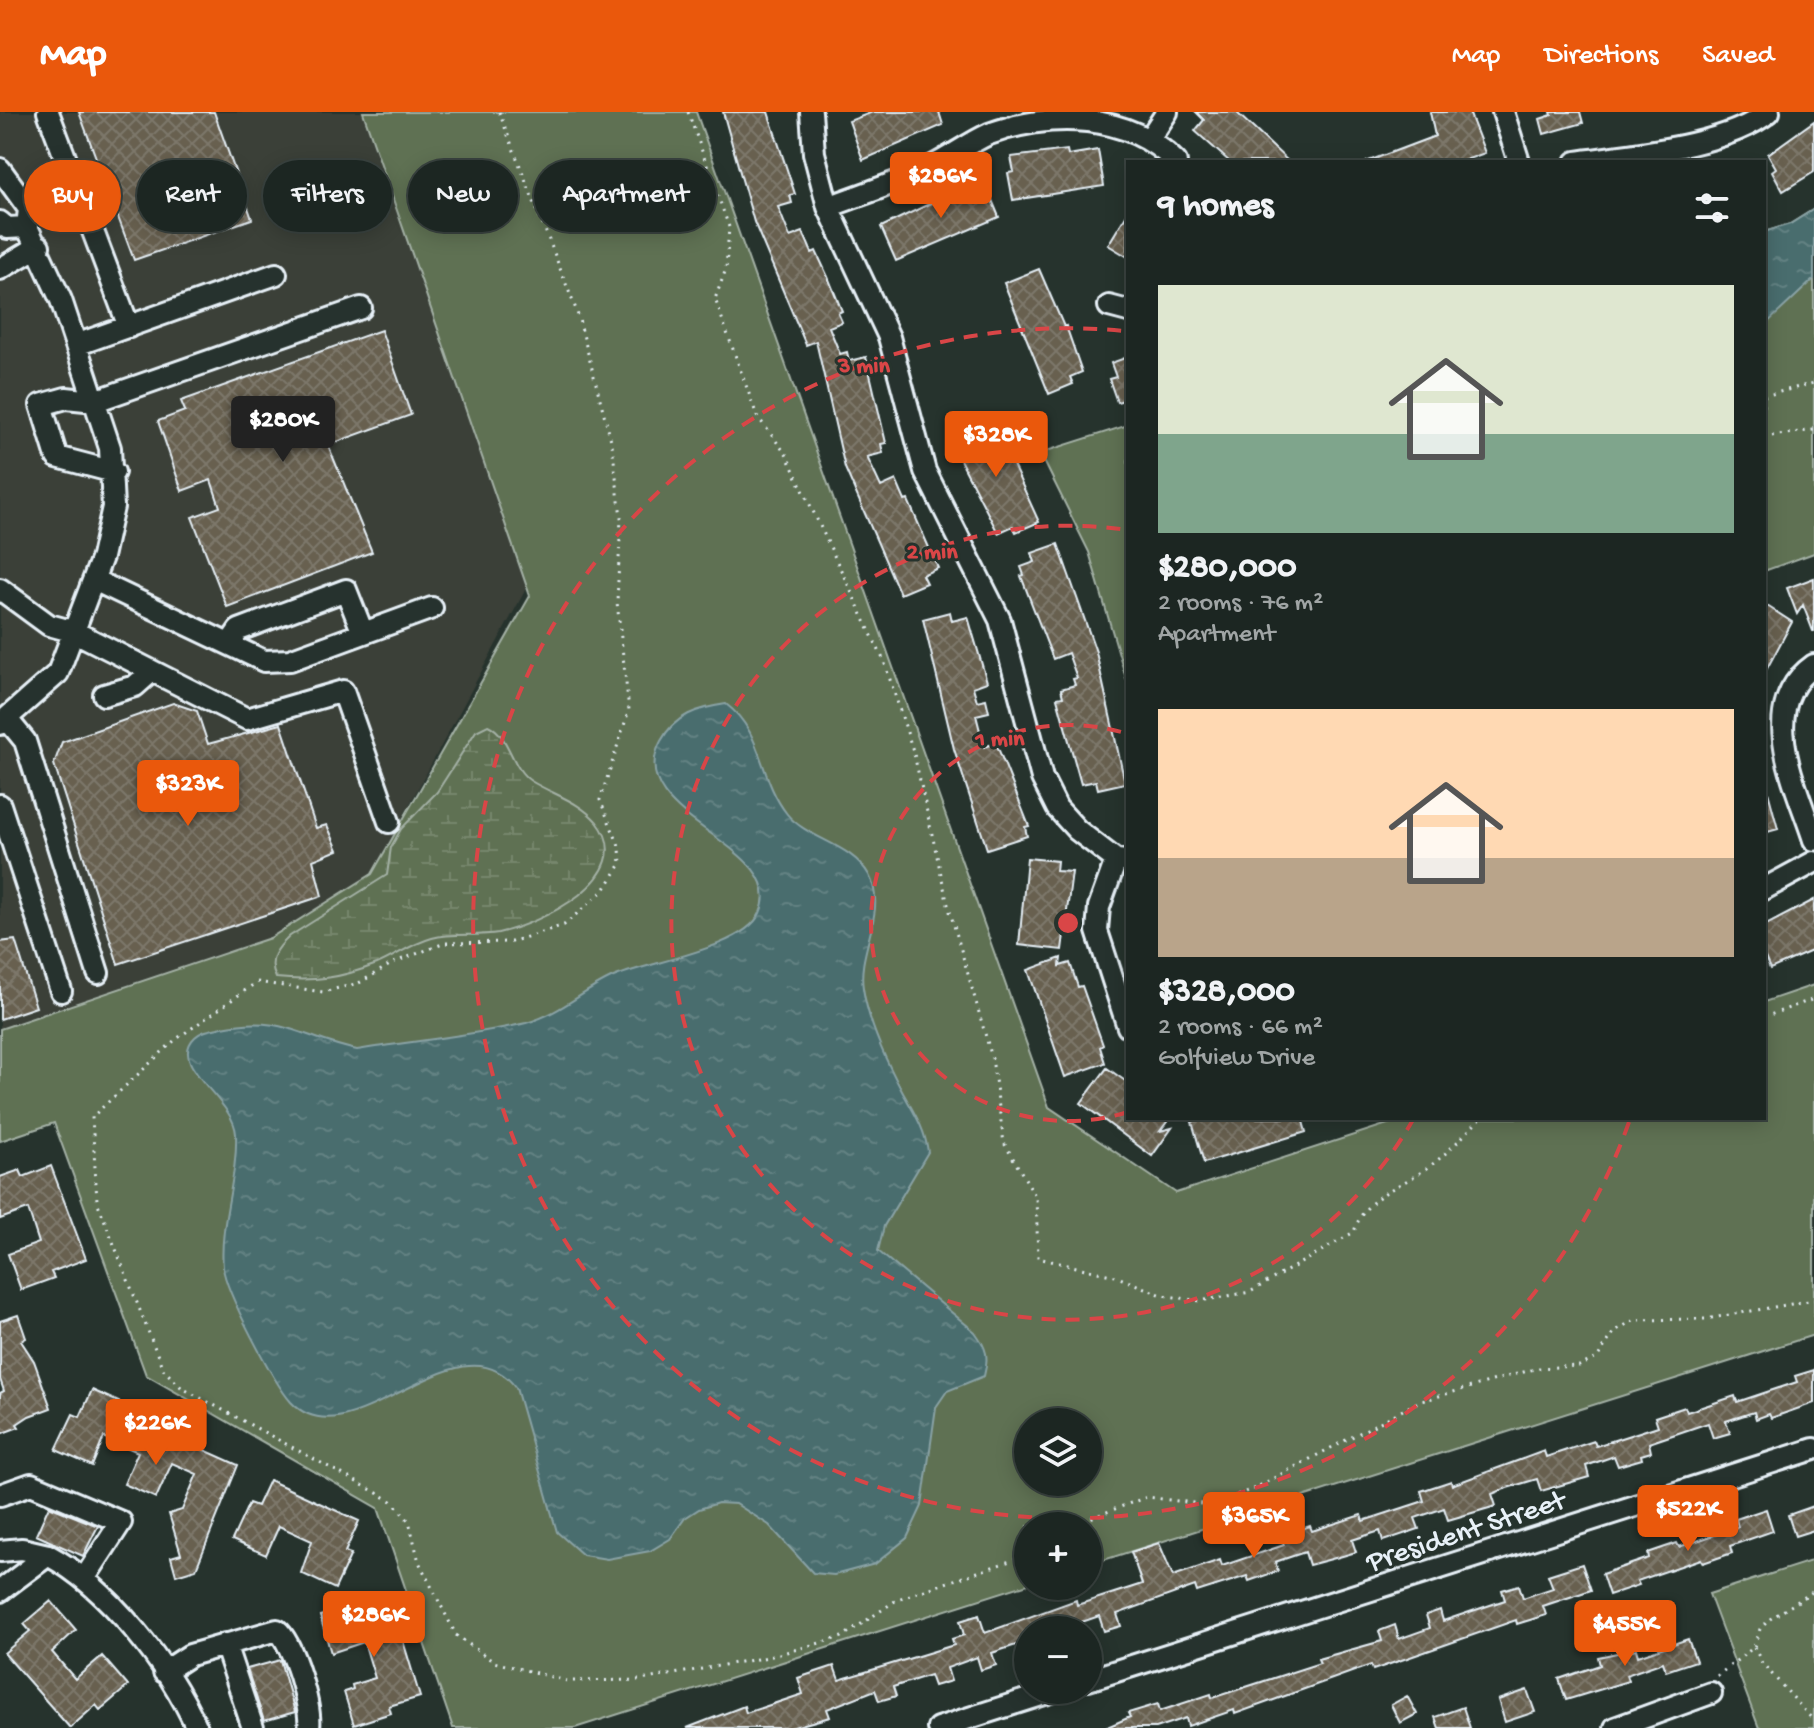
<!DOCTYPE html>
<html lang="en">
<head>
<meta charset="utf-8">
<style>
  body { margin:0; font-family:"Gochi Hand",sans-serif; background:#252e2a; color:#f1f3f6; height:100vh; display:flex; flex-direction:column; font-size:30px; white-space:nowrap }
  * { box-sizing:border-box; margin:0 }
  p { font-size:26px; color:#a0a5a5 }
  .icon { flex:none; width:44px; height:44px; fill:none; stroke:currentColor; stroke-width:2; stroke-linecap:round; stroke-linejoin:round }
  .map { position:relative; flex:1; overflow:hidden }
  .details { position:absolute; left:1126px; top:48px; width:640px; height:960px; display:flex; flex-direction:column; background:#1c2622; border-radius:0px; box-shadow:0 4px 20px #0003,0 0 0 2px #3a4340 }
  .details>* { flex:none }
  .guide { position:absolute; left:24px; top:48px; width:760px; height:72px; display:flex; gap:16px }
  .fabs { position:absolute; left:1014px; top:1296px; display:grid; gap:16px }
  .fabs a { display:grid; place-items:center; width:88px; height:88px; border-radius:50%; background:#1c2622; box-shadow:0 4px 20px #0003,0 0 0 2px #3a4340; font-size:40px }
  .price { position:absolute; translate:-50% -68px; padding:0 18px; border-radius:8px; background:#ea580c; color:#fff; font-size:26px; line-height:52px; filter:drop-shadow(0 2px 4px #0008) }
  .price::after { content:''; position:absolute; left:50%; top:48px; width:24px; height:18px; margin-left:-12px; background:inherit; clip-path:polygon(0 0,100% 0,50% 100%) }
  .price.selected { background:#222; color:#fff }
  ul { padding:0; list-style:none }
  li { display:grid; align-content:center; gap:16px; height:424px; padding:0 32px }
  li span { display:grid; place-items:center; height:248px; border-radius:0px; color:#555 }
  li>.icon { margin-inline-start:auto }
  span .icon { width:144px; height:144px; fill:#fffc; stroke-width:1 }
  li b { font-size:34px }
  h2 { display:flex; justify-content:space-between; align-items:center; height:96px; padding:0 32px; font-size:34px }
  .chip { padding:0 28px; border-radius:36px; background:#1c2622; box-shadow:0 4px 20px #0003,0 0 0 2px #3a4340; font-size:28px; line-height:72px }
  .chip.selected { background:#ea580c; color:#fff }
  header { display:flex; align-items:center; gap:48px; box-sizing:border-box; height:112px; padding:0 40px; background:#ea580c; color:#fff }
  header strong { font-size:38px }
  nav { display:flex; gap:44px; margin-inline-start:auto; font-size:28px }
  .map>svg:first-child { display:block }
  .built { fill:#3a4038 }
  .green { fill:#5f7153; stroke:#a4b1a6; stroke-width:2; fill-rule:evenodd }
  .wetland { fill:url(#wetland-marsh); stroke:#a4b1a6; stroke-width:2 }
  .water { fill:url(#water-ripples); stroke:#89a2a5; stroke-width:2 }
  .building { fill:url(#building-cross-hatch); stroke:#e8f1f8; stroke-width:2 }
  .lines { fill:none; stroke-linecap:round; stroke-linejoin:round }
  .minor-casing { stroke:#e8f1f8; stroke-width:26 }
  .path { stroke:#e8f1f8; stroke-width:3; stroke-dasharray:2 6; stroke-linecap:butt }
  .minor { stroke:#26332d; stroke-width:20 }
  .ring { fill:none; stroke:#d94647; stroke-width:4; stroke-dasharray:14 10 }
  .labels { text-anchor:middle; stroke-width:6; stroke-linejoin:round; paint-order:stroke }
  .street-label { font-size:30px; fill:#e8f1f8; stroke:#26332d }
  .centre { fill:#d94647; stroke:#26332d; stroke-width:4 }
  .ring-label { font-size:24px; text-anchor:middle; font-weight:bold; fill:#d94647; stroke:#26332d; stroke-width:6; stroke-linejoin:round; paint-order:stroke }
</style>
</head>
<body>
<header>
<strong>Map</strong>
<nav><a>Map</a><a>Directions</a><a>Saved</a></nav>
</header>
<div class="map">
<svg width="1814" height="1616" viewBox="0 0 1814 1616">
  <defs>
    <pattern id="wetland-marsh" width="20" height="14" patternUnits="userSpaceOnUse" patternTransform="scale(2)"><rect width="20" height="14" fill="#5f7153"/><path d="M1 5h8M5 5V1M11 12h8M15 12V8" fill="none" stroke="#76866c"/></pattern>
    <pattern id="water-ripples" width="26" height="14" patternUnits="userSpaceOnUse" patternTransform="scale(2)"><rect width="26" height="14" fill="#496d6e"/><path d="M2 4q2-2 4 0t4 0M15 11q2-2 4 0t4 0" fill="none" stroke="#638283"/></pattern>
    <pattern id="building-cross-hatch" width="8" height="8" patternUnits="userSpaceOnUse" patternTransform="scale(2)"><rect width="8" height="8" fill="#676050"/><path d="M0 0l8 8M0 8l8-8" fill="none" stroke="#7d776a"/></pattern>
  </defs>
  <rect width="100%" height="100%" fill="#26332d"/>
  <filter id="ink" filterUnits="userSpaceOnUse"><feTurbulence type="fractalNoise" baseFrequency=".0125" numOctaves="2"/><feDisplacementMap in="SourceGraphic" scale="16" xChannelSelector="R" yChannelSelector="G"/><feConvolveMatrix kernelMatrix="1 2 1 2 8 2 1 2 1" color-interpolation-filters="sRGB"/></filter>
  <g filter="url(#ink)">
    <path class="built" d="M0,0H363L527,475L372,762L270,826L0,917Z"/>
    <path class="green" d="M363,0H696L1049,995L1176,1081L1406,1006H1764V890L1814,873V1223L1088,1453V1414H1028V1472L575,1616H453L378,1396L146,1263L54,1011L0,1029V917L270,826L372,762L530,484ZM1028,1310H1088V1370H1028Z
      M1814,97V441L1764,459V120L1790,112Z
      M1128,313V573L1089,440L1040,341Z
      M1814,1448V1616H1759L1709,1482Z"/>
    <path class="wetland" d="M488,613C510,623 510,655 531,669C554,683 579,689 597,710C641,765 539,812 498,821C476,825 454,820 432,826C411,832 396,844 377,852C341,866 314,870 276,866C267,848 277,836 290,824L387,763L391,735L401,717L437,680L476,619Z"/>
    <path class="water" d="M1814,97V167L1764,214V120L1790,112Z
      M726,592C764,621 758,665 787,702C808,728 851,731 869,763C888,800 857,838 863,876C868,910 886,949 902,979C913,999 925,1016 928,1040L884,1114L878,1139L975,1220C987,1236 989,1245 984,1264L947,1279L936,1295L922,1394L907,1426L875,1452L834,1463L813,1461L769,1413L736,1392L718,1391L699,1397L685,1406L670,1427L650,1439L607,1447L583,1443L557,1420L516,1276C459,1198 351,1354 291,1290C274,1271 225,1179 223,1155C219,1111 238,1066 236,1022C234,987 166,953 195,925C202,918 212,918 222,915C285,902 302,927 357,938C413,929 471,924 526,911C559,902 581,880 611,866C646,850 744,837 760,801C791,732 619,707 661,629C675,603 698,596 726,592Z"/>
    <path class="building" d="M79,0H214L252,107L134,148Z
      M723,0H768L795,82L790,83L792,91L778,95L790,125L803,120L812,141L816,139L828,165L842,199L838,201L842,210L829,215L840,242L847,240L849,249L866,245L886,331L881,332L883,341L867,345L881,375L896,368L905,389L908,388L938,456L922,463L926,471L900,482L845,356L816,229L806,233L754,110Z
      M873,0H939L943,13L863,48L849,9Z
      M1196,0H1236L1289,50H1230L1195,19L1204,8Z
      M1430,0H1469L1485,41L1460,50H1366L1435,24Z
      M1551,0H1580L1583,11L1544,22L1540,7L1552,3Z
      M1814,9V60L1783,79L1772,59L1776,56L1768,42Z
      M1067,38L1068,43L1098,38L1104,74L1013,88L1008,61L1014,60L1011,45Z
      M983,66L999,105L896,149L881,115Z
      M1128,100V145L1108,133Z
      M1039,157L1064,215L1066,214L1082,260L1070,265L1073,272L1049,282L1004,171Z
      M381,218L411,303L328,333L372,440L227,495L192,405L220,395L211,368L182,379L158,309L185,299L181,289Z
      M1128,245V292L1126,293L1124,288L1117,290L1109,267L1116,265L1111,251Z
      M992,307L1039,410L1016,420L1013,414L998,421L957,342L956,333L969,327L965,319Z
      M1058,432L1096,540L1125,671L1098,677L1096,669L1081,672L1057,586L1063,585L1061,577L1075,573L1073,567L1077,566L1068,541L1053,547L1021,464L1024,463L1021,455L1035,450L1032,441Z
      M1814,466V519H1813L1803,493L1797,502L1787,476Z
      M1764,492L1792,510L1764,562Z
      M950,500L952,509L968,505L987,570L973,575L977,589L986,587L989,600L976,603L984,635L996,631L1029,714L1025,715L1027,724L987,737L954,637L923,507Z
      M173,591L197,599L208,632L281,612L316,716L327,713L338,738L313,748L322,784L118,852L54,652L62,630Z
      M1768,680L1778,717L1764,721V681Z
      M1027,746L1057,749L1056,759L1072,760L1062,838L1019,833Z
      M1814,788V838L1770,857L1764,843V814Z
      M15,828L36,895L0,907V830Z
      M1061,846L1060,854L1070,851L1078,875L1082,874L1103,933L1100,935L1105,951L1065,965L1028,858Z
      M1107,956L1128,971V1006H1170L1160,1019L1172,1016L1152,1044L1081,991Z
      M1204,1006H1302L1306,1020L1204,1051L1192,1010Z
      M51,1054L86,1147L51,1160L54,1166L21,1178L8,1142L39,1131L28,1097L0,1107V1065L20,1058L23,1065Z
      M18,1203L26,1226L21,1229L34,1249L51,1296L29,1304L17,1312L19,1315L0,1322V1281L4,1279L0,1267V1209Z
      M1814,1258V1291L1771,1306L1769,1302L1756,1307L1754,1300L1726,1309L1730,1321L1713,1326L1708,1311L1649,1331L1651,1340L1641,1343L1642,1347L1618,1354L1614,1344L1586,1354L1589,1365L1541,1379L1537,1367L1507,1376L1492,1382L1496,1394L1448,1408L1444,1396L1415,1406L1419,1417L1383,1429L1380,1419L1352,1428L1356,1440L1339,1445L1309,1453L1305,1440L1275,1450L1278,1459L1249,1469L1247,1464L1197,1480L1195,1474L1117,1502L1121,1514L1104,1519L1099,1504L1059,1518H1028V1529L992,1541L996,1553L981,1558L977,1545L947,1556L951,1569L934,1574L930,1563L893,1575L896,1584L879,1589L875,1578L827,1597L830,1605L790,1616H687L744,1594L746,1601L803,1582L798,1566L834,1554L839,1568L954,1533L952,1527L964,1523L960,1509L979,1503L985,1521L1076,1488L1077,1493L1142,1472L1131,1440L1159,1431L1173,1464L1220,1448L1222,1454L1284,1433L1281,1424L1310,1414L1312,1419L1361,1403L1363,1409L1424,1389L1421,1379L1451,1369L1452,1373L1544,1339L1546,1345L1594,1329L1596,1334L1658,1314L1655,1305L1685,1295L1687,1300L1735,1284L1737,1290L1797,1270L1795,1264Z
      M92,1278L185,1320L182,1328L238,1353L196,1457L176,1463L171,1445L181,1442L169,1402L182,1398L197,1362L172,1351L156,1386L124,1372L138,1340L104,1325L92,1354L56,1338L73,1302L80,1305Z
      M269,1368L359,1409L345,1440L351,1442L335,1477L301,1461L312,1429L279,1414L266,1443L232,1428L249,1391L257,1394Z
      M49,1394L98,1414L83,1444L36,1423Z
      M1814,1394V1418L1795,1424L1788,1403Z
      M1766,1397L1773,1419L1730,1434L1732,1441L1703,1451L1701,1447L1637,1469L1639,1473L1609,1483L1602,1462L1649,1446L1648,1441L1677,1431L1679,1435L1738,1415L1736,1407Z
      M1582,1452L1591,1478L1543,1494L1546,1503L1517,1512L1516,1508L1373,1558L1371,1553L1235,1602L1234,1598L1188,1614L1186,1606L1156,1616H1105L1130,1605L1128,1601L1158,1592L1160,1599L1211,1582L1212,1586L1320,1551L1318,1547L1382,1529L1379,1519L1395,1513L1399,1527L1430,1516L1426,1503L1440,1498L1443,1509L1505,1488L1502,1478L1519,1473L1523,1486L1553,1476L1548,1463Z
      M51,1489L76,1518L52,1540L75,1567L102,1544L128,1574L100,1598L96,1593L70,1616L4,1541L30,1519L24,1512Z
      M391,1489L420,1585L389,1594L391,1601L354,1613L344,1580L353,1577L352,1573L375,1566L364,1530L331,1541L320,1504L354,1494L356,1500Z
      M1688,1527L1696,1549L1666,1559L1663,1550L1626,1563L1628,1569L1566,1588L1559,1567L1600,1553L1598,1545L1636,1537L1638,1544Z
      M280,1548L295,1600L264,1609L247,1557Z
      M1527,1578L1535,1600L1505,1610L1498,1588Z
      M1407,1584L1417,1602L1400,1611L1391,1593Z
      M1463,1595L1470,1616H1439L1435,1605Z"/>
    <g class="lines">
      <g class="minor-casing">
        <path id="minor" d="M48,0L129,215
          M811,0L814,41L828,95L889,225L925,359L1000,508L1042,666L1057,696L1077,718L1116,748L1128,749
          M1503,0L1519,50
          M1150,26L1167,0
          M1576,50C1631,42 1725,35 1769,0
          M0,57L29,97L27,115L61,188L110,336L113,395L102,445L58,561L0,612
          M828,95C862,82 898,71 931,55C951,45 969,31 989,22C1050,0 1128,0 1176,50
          M0,110L7,116L27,115
          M0,157L39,134
          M1109,194L1128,199
          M76,233L276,162
          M114,360L57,345L41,293L66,286L95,289L361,196
          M94,468L264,549L290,548L432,496
          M0,477L49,513L75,520L247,607L343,579L389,710
          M230,531L239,518L346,478L363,521
          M1814,553C1754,595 1797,674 1814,728
          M104,583L135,574L152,559
          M7,607L25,629L98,861
          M0,693L61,879
          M1116,748L1099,795L1097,819L1128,915
          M1764,777L1814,750
          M0,1383L31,1372L121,1410L84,1467
          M0,1439L22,1437L48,1443
          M0,1479L48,1443C109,1476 169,1553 197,1616
          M225,1532L253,1616
          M164,1560L190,1543L277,1518C293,1530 312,1596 309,1616
          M1088,1568L1814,1337
          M938,1616L1057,1578
          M1615,1616L1711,1581"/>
      </g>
      <path class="path" d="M499,0L577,200L612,332L621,405L617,490L629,598L600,688L620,736L621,752L604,778L564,813L511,830L445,831L395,850L359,871L323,880L257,870L175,928L92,1005L97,1089L163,1257L182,1276L392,1389L409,1409L419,1450L456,1523L494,1550L567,1569L641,1568L768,1545L842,1525L898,1487L1028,1443
        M688,0L729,115L726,157L715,187L757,304L786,342L884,549L914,642L947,789L992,946L1004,1031L1036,1085L1038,1146L1115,1164L1162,1183L1200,1189L1250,1180L1354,1120C1365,1083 1397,1077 1426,1057C1446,1043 1464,1023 1481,1006
        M1764,284L1814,271
        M1764,325L1814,318
        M1764,905L1814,887
        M1069,1414L1147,1385L1209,1393L1253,1377L1418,1290L1538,1256L1579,1254L1597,1246L1615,1219L1634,1208L1706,1207L1814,1188
        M1754,1535L1762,1551L1814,1609
        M1717,1564L1754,1535L1760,1517L1770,1507L1814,1479"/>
      <use href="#minor" class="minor"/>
    </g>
  </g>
  <g class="ring">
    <path d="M1128 1000A198 198 0 1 1 1128 622"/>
    <path d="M1414 1006A397 397 0 1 1 1127 418"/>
    <path d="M1629 1010A595 595 0 1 1 1125 219"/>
  </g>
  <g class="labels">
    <g class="street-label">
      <text transform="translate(1465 1417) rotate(-18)" y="10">President Street</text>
    </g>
  </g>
  <circle cx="1068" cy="811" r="12" class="centre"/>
  <g class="ring-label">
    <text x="864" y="260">3 min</text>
    <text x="932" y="446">2 min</text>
    <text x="1000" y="633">1 min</text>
  </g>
</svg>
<div class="fabs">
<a><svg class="icon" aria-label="layers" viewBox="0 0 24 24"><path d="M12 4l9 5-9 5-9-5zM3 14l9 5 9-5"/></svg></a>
<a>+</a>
<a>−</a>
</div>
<b class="price" style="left:941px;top:108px">$286K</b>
<b class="price selected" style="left:283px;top:352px">$280K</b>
<b class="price" style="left:996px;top:367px">$328K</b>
<b class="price" style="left:188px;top:716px">$323K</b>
<b class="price" style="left:156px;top:1355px">$226K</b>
<b class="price" style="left:1688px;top:1441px">$522K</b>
<b class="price" style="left:1254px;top:1448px">$365K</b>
<b class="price" style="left:374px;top:1547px">$286K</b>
<b class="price" style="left:1625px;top:1556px">$455K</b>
<div class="guide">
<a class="chip selected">Buy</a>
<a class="chip">Rent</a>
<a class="chip">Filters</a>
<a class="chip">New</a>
<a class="chip">Apartment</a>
</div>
<section class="details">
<h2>9 homes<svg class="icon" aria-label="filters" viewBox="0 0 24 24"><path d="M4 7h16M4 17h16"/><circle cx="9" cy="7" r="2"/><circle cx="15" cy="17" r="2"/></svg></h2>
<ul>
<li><span style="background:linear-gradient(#dfe7d0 60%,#7fa58c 0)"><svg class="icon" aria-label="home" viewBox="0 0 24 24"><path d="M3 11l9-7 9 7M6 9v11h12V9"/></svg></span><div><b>$280,000</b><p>2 rooms · 76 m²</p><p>Apartment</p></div></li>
<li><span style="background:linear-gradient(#ffd9b3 60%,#b9a48a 0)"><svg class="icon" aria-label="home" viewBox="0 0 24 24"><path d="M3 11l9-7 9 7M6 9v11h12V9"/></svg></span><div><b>$328,000</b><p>2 rooms · 66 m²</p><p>Golfview Drive</p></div></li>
</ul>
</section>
</div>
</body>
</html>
